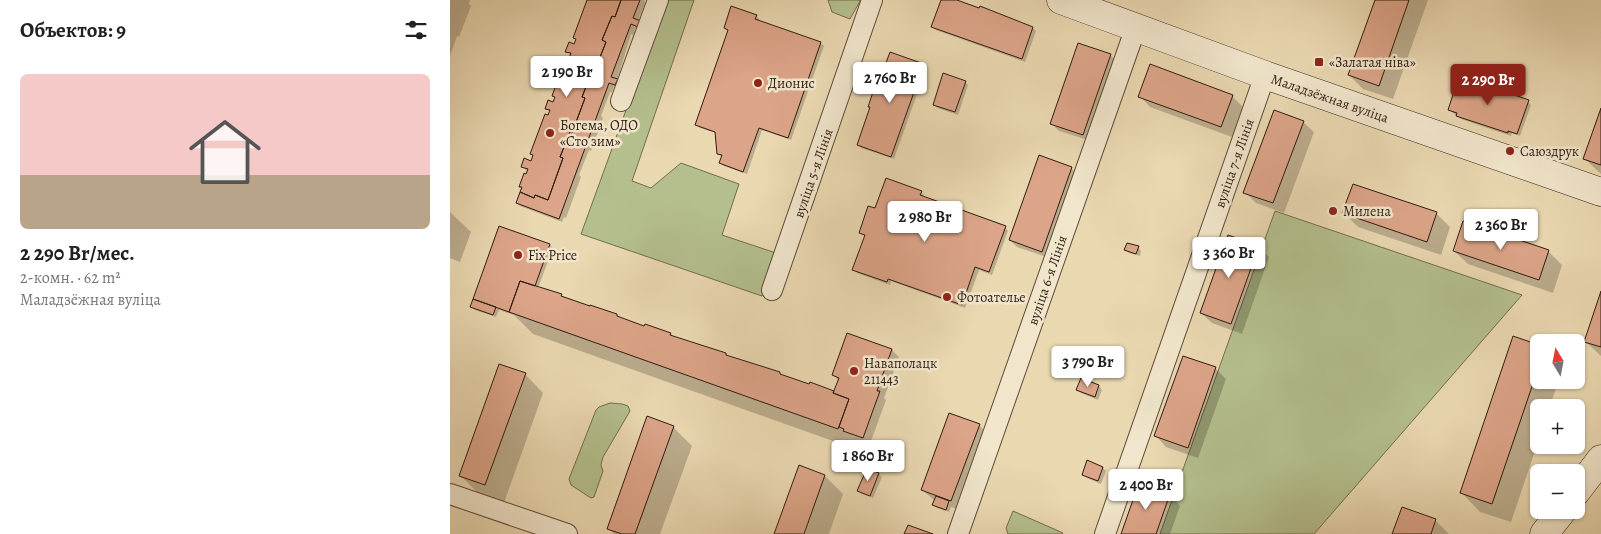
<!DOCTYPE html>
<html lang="ru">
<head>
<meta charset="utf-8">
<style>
  body { margin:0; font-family:Alegreya,serif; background:#f6f6f6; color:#202124; height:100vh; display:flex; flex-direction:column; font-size:19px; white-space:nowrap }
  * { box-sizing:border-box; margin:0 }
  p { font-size:16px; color:#757577 }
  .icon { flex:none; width:28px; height:28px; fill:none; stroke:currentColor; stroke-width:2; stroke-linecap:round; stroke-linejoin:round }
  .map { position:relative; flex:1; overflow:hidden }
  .drawer { display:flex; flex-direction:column; background:#fff; width:450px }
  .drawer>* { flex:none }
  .needle { width:32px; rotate:350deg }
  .buttons { position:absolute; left:1080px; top:334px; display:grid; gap:10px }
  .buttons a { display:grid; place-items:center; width:55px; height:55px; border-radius:8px; background:#fff; box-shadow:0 1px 4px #0004; font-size:25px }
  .price { position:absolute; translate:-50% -42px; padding:0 11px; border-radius:5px; background:#fff; color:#222; font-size:16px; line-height:32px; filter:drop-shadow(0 1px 2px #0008) }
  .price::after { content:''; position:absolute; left:50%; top:30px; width:15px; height:11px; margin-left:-8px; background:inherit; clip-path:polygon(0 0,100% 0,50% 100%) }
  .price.current { background:#8f2418; color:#fff }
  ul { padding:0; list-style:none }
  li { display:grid; align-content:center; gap:10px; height:265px; padding:0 20px }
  li span { display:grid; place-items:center; height:155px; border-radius:8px; color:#555 }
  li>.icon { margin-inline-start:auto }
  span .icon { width:90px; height:90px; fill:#fffc; stroke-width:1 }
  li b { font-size:21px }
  h2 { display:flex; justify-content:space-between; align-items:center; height:60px; padding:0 20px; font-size:21px }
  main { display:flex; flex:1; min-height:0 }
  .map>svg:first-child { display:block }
  .green { fill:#b4bf8d; stroke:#726d4f }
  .shadow { fill:#0003 }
  .building { fill:#dca488; stroke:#2f1b11 }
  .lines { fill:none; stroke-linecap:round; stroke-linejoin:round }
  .street-casing { stroke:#5e4a39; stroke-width:22 }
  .secondary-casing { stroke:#2f1b11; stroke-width:29 }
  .street { stroke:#f1e6cc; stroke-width:20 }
  .secondary { stroke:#f1e6cc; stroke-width:28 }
  .poi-dot { fill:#8f2418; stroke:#f1e6cc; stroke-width:2 }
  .labels { text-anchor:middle; stroke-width:5; stroke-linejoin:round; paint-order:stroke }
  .poi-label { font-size:14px; fill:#2f1b11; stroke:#f1e6cc; text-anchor:start }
  .street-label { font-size:14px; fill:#2f1b11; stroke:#f1e6cc }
</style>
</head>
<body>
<main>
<section class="drawer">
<h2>Объектов: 9<svg class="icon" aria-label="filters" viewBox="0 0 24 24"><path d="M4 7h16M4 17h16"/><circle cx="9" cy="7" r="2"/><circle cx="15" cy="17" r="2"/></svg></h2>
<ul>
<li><span style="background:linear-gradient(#f6c9c9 65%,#b9a48a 0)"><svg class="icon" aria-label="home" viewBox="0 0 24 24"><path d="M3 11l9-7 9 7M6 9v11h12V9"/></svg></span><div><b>2 290 Br/мес.</b><p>2-комн. · 62 m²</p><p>Маладзёжная вуліца</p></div></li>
</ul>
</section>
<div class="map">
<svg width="1151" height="534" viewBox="0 0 1151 534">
  <rect width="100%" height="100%" fill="#ead8b1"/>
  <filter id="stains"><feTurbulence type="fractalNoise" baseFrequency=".004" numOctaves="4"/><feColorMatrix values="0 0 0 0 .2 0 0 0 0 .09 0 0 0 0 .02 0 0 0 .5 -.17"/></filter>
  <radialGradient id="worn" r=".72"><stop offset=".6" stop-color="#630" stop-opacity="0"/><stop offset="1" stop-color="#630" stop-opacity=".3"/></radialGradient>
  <path class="green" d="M216,0H244L182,181L201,188L231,163L289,184L272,235L326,253L312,296L131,234Z
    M378,0H409L410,1L400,19L382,12Z
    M825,211L1072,295L864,534H710Z
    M160,403L172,404L178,406L180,411L153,457L151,465L153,471L144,497L141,498L121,485L119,479L146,410L149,407Z
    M563,511L613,533L612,534H558L556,528Z"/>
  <path class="shadow" d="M0,0H20L19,4L21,6L9,37L7,36L0,56Z
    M138,0H194L195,3L188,21L192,29L186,27L183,35L181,34L167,80L170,84L169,88L164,86L162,92H160L151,116L153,118L141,151L139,150L129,175L131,177L116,218L114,217L112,222L70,206L67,203L72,189L70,186L78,172L72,166L82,162L84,156L82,154L101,112L96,108L104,103L106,98L103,96L121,56L117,51L125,46L127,40L124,38Z
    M493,0H503L583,28L586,31L575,62L486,30L483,27Z
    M926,0H978L943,99L913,89L899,75Z
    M306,16L309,19V21L370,43L374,46L341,140L312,130L297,174L274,166L270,163L272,157L268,153L266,133L250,128L247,125L279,32L275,28Z
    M660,55L667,62L641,141L609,131L602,124Z
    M473,65L476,69L444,159L411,148L408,145Z
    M515,82L518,85L508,115L487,108L484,104Z
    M690,96H782L793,107L782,137L700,107Z
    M1078,102L1081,105L1070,136L1062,133L1061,136L1011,119L999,110Z
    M1151,112V174L1135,159Z
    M853,122L864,132L834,213L806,203L795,192Z
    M621,168L628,175L599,258L567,247L560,240Z
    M471,192L474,195L473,198L555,227L558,231L542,275L529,270L515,308L441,281L440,285L407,273L404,269L416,237L410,233L426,210Z
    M0,212L21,232L10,262L0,258Z
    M894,213H986L1000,227L991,255L908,227Z
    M100,245L103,248L88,288L111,295L115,299L167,315L170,319L195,328L196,325L221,334L224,338L276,354L279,357L330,373L333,376L385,393L389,381L383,375L398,334L442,350L449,357L434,398L436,400L420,444L414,442L411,451L83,334L64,315L49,310L46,317L25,310L22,307Z
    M688,247L691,251L690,256L679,253L676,250Z
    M808,247L819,257L792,334L762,323L751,313Z
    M1004,251H1098L1112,265L1103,293L1018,264Z
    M1151,295V356L1136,342Z
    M1089,346V380H1109L1099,408H1089V439L1061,522L1030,512L1012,493Z
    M733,357L766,369L776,379L748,458L716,447L706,436Z
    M75,374L93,393L54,503L29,494L10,475Z
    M631,380L649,386L652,390L648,400L631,393L628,390Z
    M529,425L540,436L512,511L501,507L499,512L487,508L484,505L485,501L472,490Z
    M223,427L242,446L210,534H164L158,528Z
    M349,467L375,476L393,494L379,534H325Z
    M653,468L656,471L651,484L637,478L633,475Z
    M429,474L432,477L423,498L412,494L409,491Z
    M690,485L720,495L730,506L720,534H672Z
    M985,520L999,534H944Z"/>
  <path class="building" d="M137,0H171L165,17L162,16L152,40L156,42L143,75L141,74L132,97L135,98L122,133L120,132L110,157L113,158L98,200L85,195L84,198L70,192L72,187H69L74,173L76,174L78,169L71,167L74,158L81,161L83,155L80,154L95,114L98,115L100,110L95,109L98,100L103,102L105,97L102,96L116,57L119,58L121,53L115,52L119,42L124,44L126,39L123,38Z
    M171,0H190L183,18L191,21L188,27L181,24L161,77L168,79L165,85L159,83L109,219L66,203L70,192L84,198L85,195L98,200L113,158L110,157L120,132L122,133L135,98L132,97L141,74L143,75L156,42L152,40L162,16L165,17Z
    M491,0H507L529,8L530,6L583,27L572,59L481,27Z
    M925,0H959L929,86L898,75Z
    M281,6L307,15L305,19L371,42L338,138L309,128L293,172L269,163L272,155L267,154L265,132L245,125L278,30L274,28Z
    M628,43L661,54L633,135L600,124Z
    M440,52L474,64L441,157L407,145L420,107H418L425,86L427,87Z
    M700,64L783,95L771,127L688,97Z
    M493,73L516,81L505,112L483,105Z
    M1009,76L1079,100L1067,134L1058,131V133L1006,116L1007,113L998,110Z
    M1151,108V165L1133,159Z
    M824,110L854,121L823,203L793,193Z
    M589,155L622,167L592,252L559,240Z
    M436,178L472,191L470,195L556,226L539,272L525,267L512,305L438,279L437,282L402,270L415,235L409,233L418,206L425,208Z
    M903,184L987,212L977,242L892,213Z
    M1013,221L1099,250L1089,280L1003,251Z
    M49,226L100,244L85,286L70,281L59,312L23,299Z
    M778,235L809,246L781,324L750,313Z
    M677,243L689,246L686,254L674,250Z
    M70,281L112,294L111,296L140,306V305L167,314V316L194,326L195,324L221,333L220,335L276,353V355L330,372V374L359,384L360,382L384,391L383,393L399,399L388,429L59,312Z
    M1151,291V347L1134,342Z
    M23,299L46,307L43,315L20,307Z
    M397,333L442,349L427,391H430L413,438L393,431L394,429L389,427L399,399L383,393L389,378L382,375Z
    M1063,336L1089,345V366L1042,504L1010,493Z
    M733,356L766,367L738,448L704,436Z
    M49,364L76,373L35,485L9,476Z
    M631,378L649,385L645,397L626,390Z
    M499,413L530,424L501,501L471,490Z
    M197,416L224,426L185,534H172L157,529Z
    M637,460L653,467L648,481L632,475Z
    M349,465L375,475L354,534H324Z
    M417,468L429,473L420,496L407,491Z
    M689,483L720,494L706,534H671Z
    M486,496L499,501L496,510L482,505Z
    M952,507L986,519L981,534H942Z
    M458,525L483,534H454Z"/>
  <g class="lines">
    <g class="street-casing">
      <path id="street" d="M171,101L208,0
        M322,290L422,0
        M0,494L117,534
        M508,534L686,27
        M655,534L815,75"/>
    </g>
    <g class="secondary-casing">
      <path id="secondary" d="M611,0L815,75L1151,192
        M1126,492L1151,459
        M1094,534L1113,510"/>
    </g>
    <use href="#street" class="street"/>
    <use href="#secondary" class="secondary"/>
  </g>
  <g class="poi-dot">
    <rect x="864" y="57" width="10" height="10" rx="2.5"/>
    <circle cx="308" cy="83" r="5"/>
    <circle cx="100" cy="133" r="5"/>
    <circle cx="1060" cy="151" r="5"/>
    <circle cx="883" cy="211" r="5"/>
    <circle cx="68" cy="255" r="5"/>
    <circle cx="497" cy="297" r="5"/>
    <circle cx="404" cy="371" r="5"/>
  </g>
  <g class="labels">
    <g class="poi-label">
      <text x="879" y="67">«Залатая ніва»</text>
      <text x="318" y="88">Дионис</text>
      <text x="110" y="130">Богема, ОДО<tspan x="110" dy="16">«Сто зим»</tspan></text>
      <text x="1070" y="156">Саюздрук</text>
      <text x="893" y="216">Милена</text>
      <text x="78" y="260">Fix Price</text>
      <text x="507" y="302">Фотоателье</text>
      <text x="414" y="368">Наваполацк<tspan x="414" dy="16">211443</tspan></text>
    </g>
    <g class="street-label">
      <text transform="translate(880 98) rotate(19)" y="5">Маладзёжная вуліца</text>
      <text transform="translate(784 163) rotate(-71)" y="5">вуліца 7-я Лінія</text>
      <text transform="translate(363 173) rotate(-71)" y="5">вуліца 5-я Лінія</text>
      <text transform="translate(597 280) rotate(-71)" y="5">вуліца 6-я Лінія</text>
    </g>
  </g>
  <rect width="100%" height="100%" filter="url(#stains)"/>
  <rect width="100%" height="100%" fill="url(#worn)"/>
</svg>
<div class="buttons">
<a><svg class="needle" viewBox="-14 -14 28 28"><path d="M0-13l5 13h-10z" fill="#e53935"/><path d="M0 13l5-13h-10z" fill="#757577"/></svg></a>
<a>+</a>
<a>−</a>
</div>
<b class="price" style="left:117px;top:98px">2 190 Br</b>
<b class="price" style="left:440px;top:104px">2 760 Br</b>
<b class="price current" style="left:1038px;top:106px">2 290 Br</b>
<b class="price" style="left:475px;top:243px">2 980 Br</b>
<b class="price" style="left:1051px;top:251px">2 360 Br</b>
<b class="price" style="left:779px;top:279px">3 360 Br</b>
<b class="price" style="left:638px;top:388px">3 790 Br</b>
<b class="price" style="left:418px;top:482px">1 860 Br</b>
<b class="price" style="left:696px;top:511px">2 400 Br</b>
</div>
</main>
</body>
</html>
